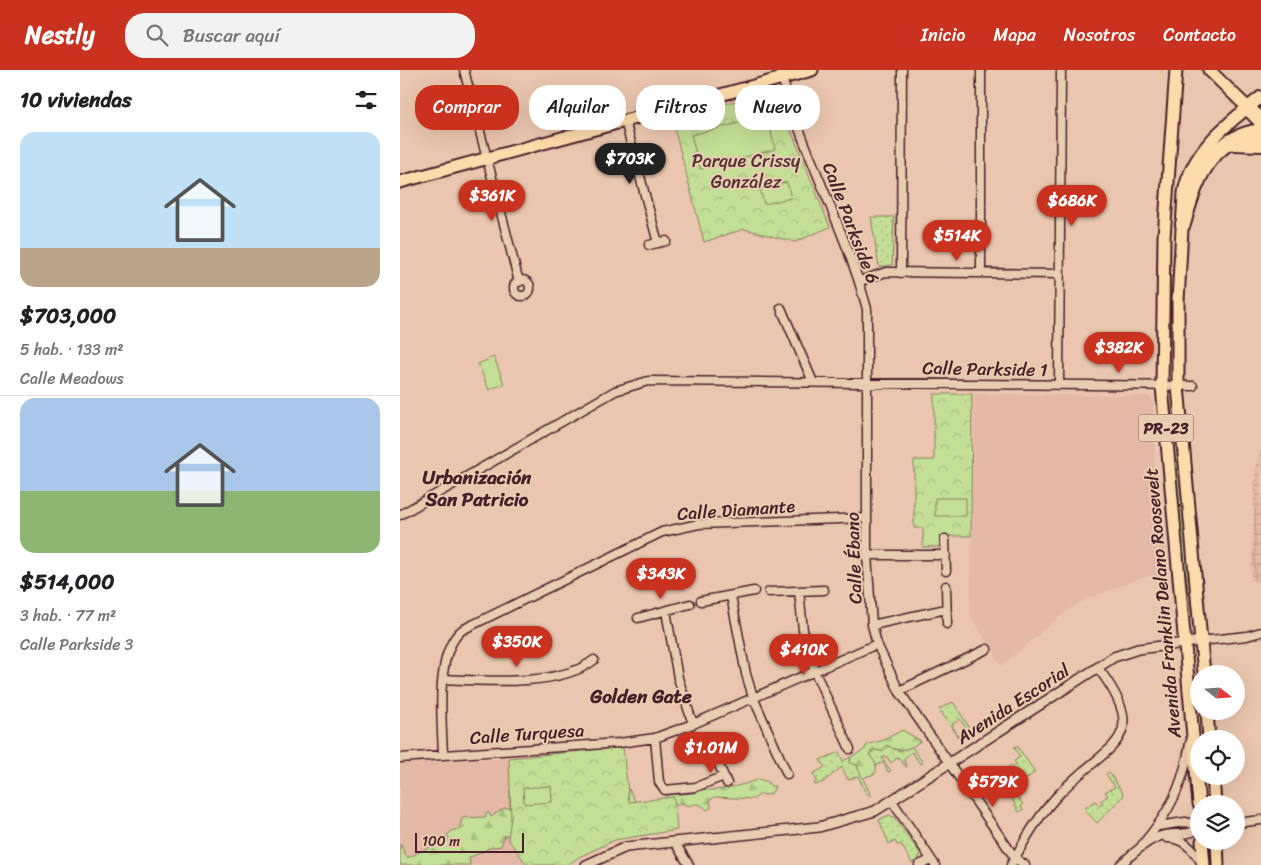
<!DOCTYPE html>
<html lang="es">
<head>
<meta charset="utf-8">
<style>
  body { margin:0; font-family:Sriracha,sans-serif; background:#f2f2f2; color:#202124; height:100vh; display:flex; flex-direction:column; font-size:19px; white-space:nowrap }
  * { box-sizing:border-box; margin:0 }
  p { font-size:16px; color:#757577 }
  .icon { flex:none; width:28px; height:28px; fill:none; stroke:currentColor; stroke-width:2; stroke-linecap:round; stroke-linejoin:round }
  .map { position:relative; flex:1; overflow:hidden }
  .panel { display:flex; flex-direction:column; background:#fff; width:400px }
  .panel>* { flex:none }
  .top-card { position:absolute; left:15px; top:15px; width:475px; height:45px; display:flex; gap:10px }
  .needle { width:32px; rotate:107deg }
  .buttons { position:absolute; left:790px; top:595px; display:grid; gap:10px }
  .buttons a { display:grid; place-items:center; width:55px; height:55px; border-radius:50%; background:#fff; box-shadow:0 5px 20px #0002; font-size:25px }
  .scale { position:absolute; left:15px; bottom:12px; width:109px; box-sizing:border-box; padding-left:5px; border:2px solid #4a1f2b; border-top:0; font-size:14px; line-height:18px; white-space:nowrap; color:#4a1f2b; -webkit-text-stroke:4px #e9cdb0; paint-order:stroke }
  .price { position:absolute; translate:-50% -42px; padding:0 11px; border-radius:18px; background:#c8321e; color:#fff; font-size:16px; line-height:32px; filter:drop-shadow(0 1px 2px #0008) }
  .price::after { content:''; position:absolute; left:50%; top:30px; width:15px; height:11px; margin-left:-8px; background:inherit; clip-path:polygon(0 0,100% 0,50% 100%) }
  .price.on { background:#222; color:#fff }
  ul { padding:0; list-style:none }
  li { display:grid; align-content:center; gap:10px; height:265px; padding:0 20px }
  li+li { border-top:1px solid #e0e0e0 }
  li span { display:grid; place-items:center; height:155px; border-radius:15px; color:#555 }
  li>.icon { margin-inline-start:auto }
  span .icon { width:90px; height:90px; fill:#fffc; stroke-width:1 }
  li b { font-size:21px }
  h2 { display:flex; justify-content:space-between; align-items:center; height:60px; padding:0 20px; font-size:21px }
  .chip { padding:0 18px; border-radius:20px; background:#fff; box-shadow:0 5px 20px #0002; font-size:18px; line-height:45px }
  .chip.on { background:#c8321e; color:#fff }
  header { display:flex; align-items:center; gap:30px; box-sizing:border-box; height:70px; padding:0 25px; background:#c8321e; color:#fff }
  header strong { font-size:24px }
  nav { display:flex; gap:28px; margin-inline-start:auto; font-size:18px }
  .search { width:350px; height:45px; background:#f2f2f2; display:flex; align-items:center; gap:12px; box-sizing:border-box; padding:0 18px; border-radius:20px; color:#757577; font-size:19px }
  main { display:flex; flex:1; min-height:0 }
  .map>svg:first-child { display:block }
  .built { fill:#e3b8a5 }
  .industrial { fill:url(#industrial-grid) }
  .grass { fill:url(#grass-dots); stroke:#867e60 }
  .forest { fill:url(#forest-firs); stroke:#867e60 }
  .park { fill:url(#park-crowns); stroke:#867e60 }
  .pitch { fill:#c3de95; stroke:#867e60 }
  .lines { fill:none; stroke-linecap:round; stroke-linejoin:round }
  .minor-casing { stroke:#4a1f2b; stroke-width:11 }
  .tertiary-casing { stroke:#4a1f2b; stroke-width:12 }
  .primary-casing { stroke:#4a1f2b; stroke-width:15 }
  .motorway-casing { stroke:#4a1f2b; stroke-width:18 }
  .minor { stroke:#e9cdb0; stroke-width:8 }
  .tertiary { stroke:#e9cdb0; stroke-width:9 }
  .primary { stroke:#fedbac; stroke-width:11 }
  .motorway { stroke:#fedbac; stroke-width:14 }
  .labels { text-anchor:middle; stroke-width:4; stroke-linejoin:round; paint-order:stroke }
  .shield { fill:#e9cdb0; stroke:#7a5353; stroke-width:1 }
  .shield-label { font-size:16px; font-weight:bold; fill:#4a1f2b }
  .park-label { font-size:18px; fill:#563236; stroke:#e9cdb0 }
  .street-label { font-size:18px; fill:#4a1f2b; stroke:#e9cdb0 }
  .neighbourhood-label { font-size:19px; font-weight:bold; fill:#4a1f2b; stroke:#e9cdb0 }
</style>
</head>
<body>
<header>
<strong>Nestly</strong>
<div class="search"><svg class="icon" aria-label="search" viewBox="0 0 24 24"><circle cx="10" cy="10" r="6"/><path d="M15 15l6 6"/></svg>Buscar aquí</div>
<nav><a>Inicio</a><a>Mapa</a><a>Nosotros</a><a>Contacto</a></nav>
</header>
<main>
<section class="panel">
<h2>10 viviendas<svg class="icon" aria-label="filters" viewBox="0 0 24 24"><path d="M4 7h16M4 17h16"/><circle cx="9" cy="7" r="2"/><circle cx="15" cy="17" r="2"/></svg></h2>
<ul>
<li><span style="background:linear-gradient(#bfe0f5 75%,#b9a48a 0)"><svg class="icon" aria-label="home" viewBox="0 0 24 24"><path d="M3 11l9-7 9 7M6 9v11h12V9"/></svg></span><div><b>$703,000</b><p>5 hab. · 133 m²</p><p>Calle Meadows</p></div></li>
<li><span style="background:linear-gradient(#a9c7e8 60%,#8fb573 0)"><svg class="icon" aria-label="home" viewBox="0 0 24 24"><path d="M3 11l9-7 9 7M6 9v11h12V9"/></svg></span><div><b>$514,000</b><p>3 hab. · 77 m²</p><p>Calle Parkside 3</p></div></li>
</ul>
</section>
<div class="map">
<svg width="861" height="795" viewBox="0 0 861 795">
  <defs>
    <pattern id="industrial-grid" width="8" height="8" patternUnits="userSpaceOnUse" patternTransform="scale(1.25)"><rect width="8" height="8" fill="#e3b8a5"/><path d="M0 4h8M4 0v8" fill="none" stroke="#c49e8e"/></pattern>
    <pattern id="grass-dots" width="8" height="8" patternUnits="userSpaceOnUse" patternTransform="scale(1.25)"><rect width="8" height="8" fill="#c3de95"/><path d="M2 2h.1M6 6h.1" fill="none" stroke="#a9be81" stroke-width="1.8" stroke-linecap="round"/></pattern>
    <pattern id="forest-firs" width="22" height="20" patternUnits="userSpaceOnUse" patternTransform="scale(1.25)"><rect width="22" height="20" fill="#c3de95"/><path d="M5 1l3.5 6h-7zM16 11l3.5 6h-7z" fill="#a9be81"/></pattern>
    <pattern id="park-crowns" width="20" height="18" patternUnits="userSpaceOnUse" patternTransform="scale(1.25)"><rect width="20" height="18" fill="#c3de95"/><path d="M2 6a3 3 0 1 1 6 0M12 15a3 3 0 1 1 6 0" fill="none" stroke="#a9be81"/></pattern>
  </defs>
  <rect width="100%" height="100%" fill="#ebc6ae"/>
  <filter id="ink" filterUnits="userSpaceOnUse"><feTurbulence type="fractalNoise" baseFrequency=".02" numOctaves="2"/><feDisplacementMap in="SourceGraphic" scale="10" xChannelSelector="R" yChannelSelector="G"/><feConvolveMatrix kernelMatrix="1 2 1 2 8 2 1 2 1" color-interpolation-filters="sRGB"/></filter>
  <g filter="url(#ink)">
    <path class="built" d="M575,324L747,326L751,328L753,333L756,442L763,454L767,506H747L686,529L668,540L601,596L570,544Z
      M109,688L111,747L108,769L127,795H0V694Z"/>
    <path class="industrial" d="M861,379V513L851,510L856,395Z"/>
    <path class="grass" d="M471,147H494L492,195L479,197Z
      M768,335H771L784,442L792,550L778,445Z
      M553,632L572,662L570,664L560,649L552,655L560,670L539,639Z
      M487,675L499,681L512,677L523,693L520,694L512,682L503,689L507,696L506,697L498,687L491,693L486,686L482,688L491,701L488,702L483,692L476,696L469,683L475,679L481,681Z
      M617,676L635,702L615,718L617,722L615,724L623,734L621,737L623,740L619,742L598,704L612,695L613,697L617,695L614,691L620,687L614,677Z
      M439,682L443,691L451,687L450,691L457,695L471,726L466,723L458,706L448,710L442,697L423,712L415,715L414,713L417,711L413,704L425,697L420,690Z
      M709,702L724,725L697,753L684,739L695,731L700,736L703,734L701,731L708,725L705,722L715,717L706,704Z
      M489,745L494,747L520,783L519,789L512,793L501,774L497,775L495,771L489,774L479,750Z"/>
    <path class="forest" d="M502,660L521,671C509,679 500,684 487,675L483,681L473,680L469,685C475,690 478,697 475,704L462,708L457,695L450,693L451,687L464,680L467,675L484,670Z
      M359,709L368,712L370,716H375L372,723L367,725L360,724L354,729L315,727L310,730L311,738L307,740C301,734 296,732 289,736L281,733L277,736L271,730L265,729L267,725L295,723L302,719C314,723 348,714 359,709Z
      M229,719L235,731L232,737L111,766L105,765L101,776L92,777L69,788L70,795H0V774L7,788L39,773L53,760H60L62,748L86,747V743H89L91,747L104,738H110V720L228,722Z"/>
    <path class="park" d="M375,20L379,21L388,53L430,157L395,172L344,159L304,172L272,49Z
      M534,324H572L571,466H543V477H523V458H514V390H534Z
      M223,677L229,732L274,727L277,760L215,770L179,787L168,795H127L108,769L111,747L109,688Z"/>
    <path class="pitch" d="M367,46L375,79L300,99L291,65Z
      M387,112L391,128L364,134L360,119Z
      M94,287L104,314L89,320L78,294Z
      M535,428H566V446H535Z
      M151,716L152,732L124,734L123,718Z"/>
    <g class="lines">
      <g class="minor-casing">
        <path id="minor" d="M64,0L119,212
          M380,0C402,82 445,157 467,239V485L472,555L477,574L499,621L615,788L625,795
          M225,51L258,173
          M249,175L266,171
          M501,203L502,0
          M581,203V0
          M114 218a8 8 0 1 1 16 0a8 8 0 1 1-16 0Z
          M460,211L486,202L660,204
          M381,238L413,312
          M659,315L661,0
          M0,445L215,321L248,311L793,316
          M545,469L546,501
          M467,485H546
          M546,516L547,554
          M399,521L403,560L414,600L450,679
          M369,522L424,520
          M331,526L346,604L353,627L387,704
          M301,531L354,521
          M266,541L278,608L293,654
          M238,548L290,534
          M472,555L546,539
          M801,571L847,566L861,562
          M43,609C85,611 160,617 194,590
          M499,621L587,579
          M255,668L259,712L265,720L296,717L324,706
          M43,685C42,651 34,583 62,560L262,462L299,454L467,448
          M315,686L327,713
          M0,688L219,673L255,668L293,654L477,574
          M492,731L535,795
          M836,753L861,750
          M758,756L785,752L799,755
          M767,768C784,768 795,781 802,794
          M274,771L289,795
          M742,775C770,742 783,716 790,673
          M519,795L531,790
          M611,795C625,769 640,743 661,722C707,673 754,672 698,598
          M720,795C733,784 745,771 761,766C773,762 789,767 799,758"/>
      </g>
      <g class="tertiary-casing">
        <path id="tertiary" d="M186,795L226,777L419,757L475,741L714,587L738,579L801,571"/>
      </g>
      <g class="primary-casing">
        <path id="primary" d="M776,0L764,167L762,316L799,734
          M809,0L847,37
          M0,112L412,0
          M804,604L778,316V231L784,123C791,81 829,52 861,27
          M807,641L809,669
          M813,706L815,734
          M802,771L804,795
          M817,771L818,795"/>
      </g>
      <g class="motorway-casing">
        <path id="motorway" d="M847,37L861,51
          M834,73L861,74
          M783,154C795,111 809,68 861,61"/>
      </g>
      <use href="#minor" class="minor"/>
      <use href="#tertiary" class="tertiary"/>
      <use href="#primary" class="primary"/>
      <use href="#motorway" class="motorway"/>
    </g>
  </g>
  <g class="labels">
    <rect class="shield" x="738.5" y="344.5" width="55" height="27" rx="4"/>
    <g class="shield-label">
      <text x="766" y="364">PR-23</text>
    </g>
    <g class="park-label">
      <text x="346" y="97">Parque Crissy<tspan x="346" dy="21">González</tspan></text>
    </g>
    <g class="street-label">
      <text transform="translate(451 153) rotate(69)" y="6">Calle Parkside 6</text>
      <text transform="translate(585 299) rotate(1)" y="6">Calle Parkside 1</text>
      <text transform="translate(336 440) rotate(-4)" y="6">Calle Diamante</text>
      <text transform="translate(454 488) rotate(-92)" y="6">Calle Ébano</text>
      <text transform="translate(763 533) rotate(-95)" y="6">Avenida Franklin Delano Roosevelt</text>
      <text transform="translate(613 634) rotate(-33)" y="6">Avenida Escorial</text>
      <text transform="translate(127 664) rotate(-4)" y="6">Calle Turquesa</text>
    </g>
    <g class="neighbourhood-label">
      <text x="77" y="414">Urbanización<tspan x="77" dy="22">San Patricio</tspan></text>
      <text x="241" y="633">Golden Gate</text>
    </g>
  </g>
</svg>
<div class="buttons">
<a><svg class="needle" viewBox="-14 -14 28 28"><path d="M0-13l5 13h-10z" fill="#e53935"/><path d="M0 13l5-13h-10z" fill="#757577"/></svg></a>
<a><svg class="icon" aria-label="locate" viewBox="0 0 24 24"><circle cx="12" cy="12" r="6"/><path d="M12 2v4M12 18v4M2 12h4M18 12h4"/></svg></a>
<a><svg class="icon" aria-label="layers" viewBox="0 0 24 24"><path d="M12 4l9 5-9 5-9-5zM3 14l9 5 9-5"/></svg></a>
</div>
<div class="scale">100 m</div>
<b class="price on" style="left:230px;top:115px">$703K</b>
<b class="price" style="left:92px;top:152px">$361K</b>
<b class="price" style="left:672px;top:157px">$686K</b>
<b class="price" style="left:557px;top:192px">$514K</b>
<b class="price" style="left:719px;top:304px">$382K</b>
<b class="price" style="left:261px;top:530px">$343K</b>
<b class="price" style="left:117px;top:598px">$350K</b>
<b class="price" style="left:404px;top:606px">$410K</b>
<b class="price" style="left:311px;top:704px">$1.01M</b>
<b class="price" style="left:593px;top:738px">$579K</b>
<div class="top-card">
<a class="chip on">Comprar</a>
<a class="chip">Alquilar</a>
<a class="chip">Filtros</a>
<a class="chip">Nuevo</a>
</div>
</div>
</main>
</body>
</html>
